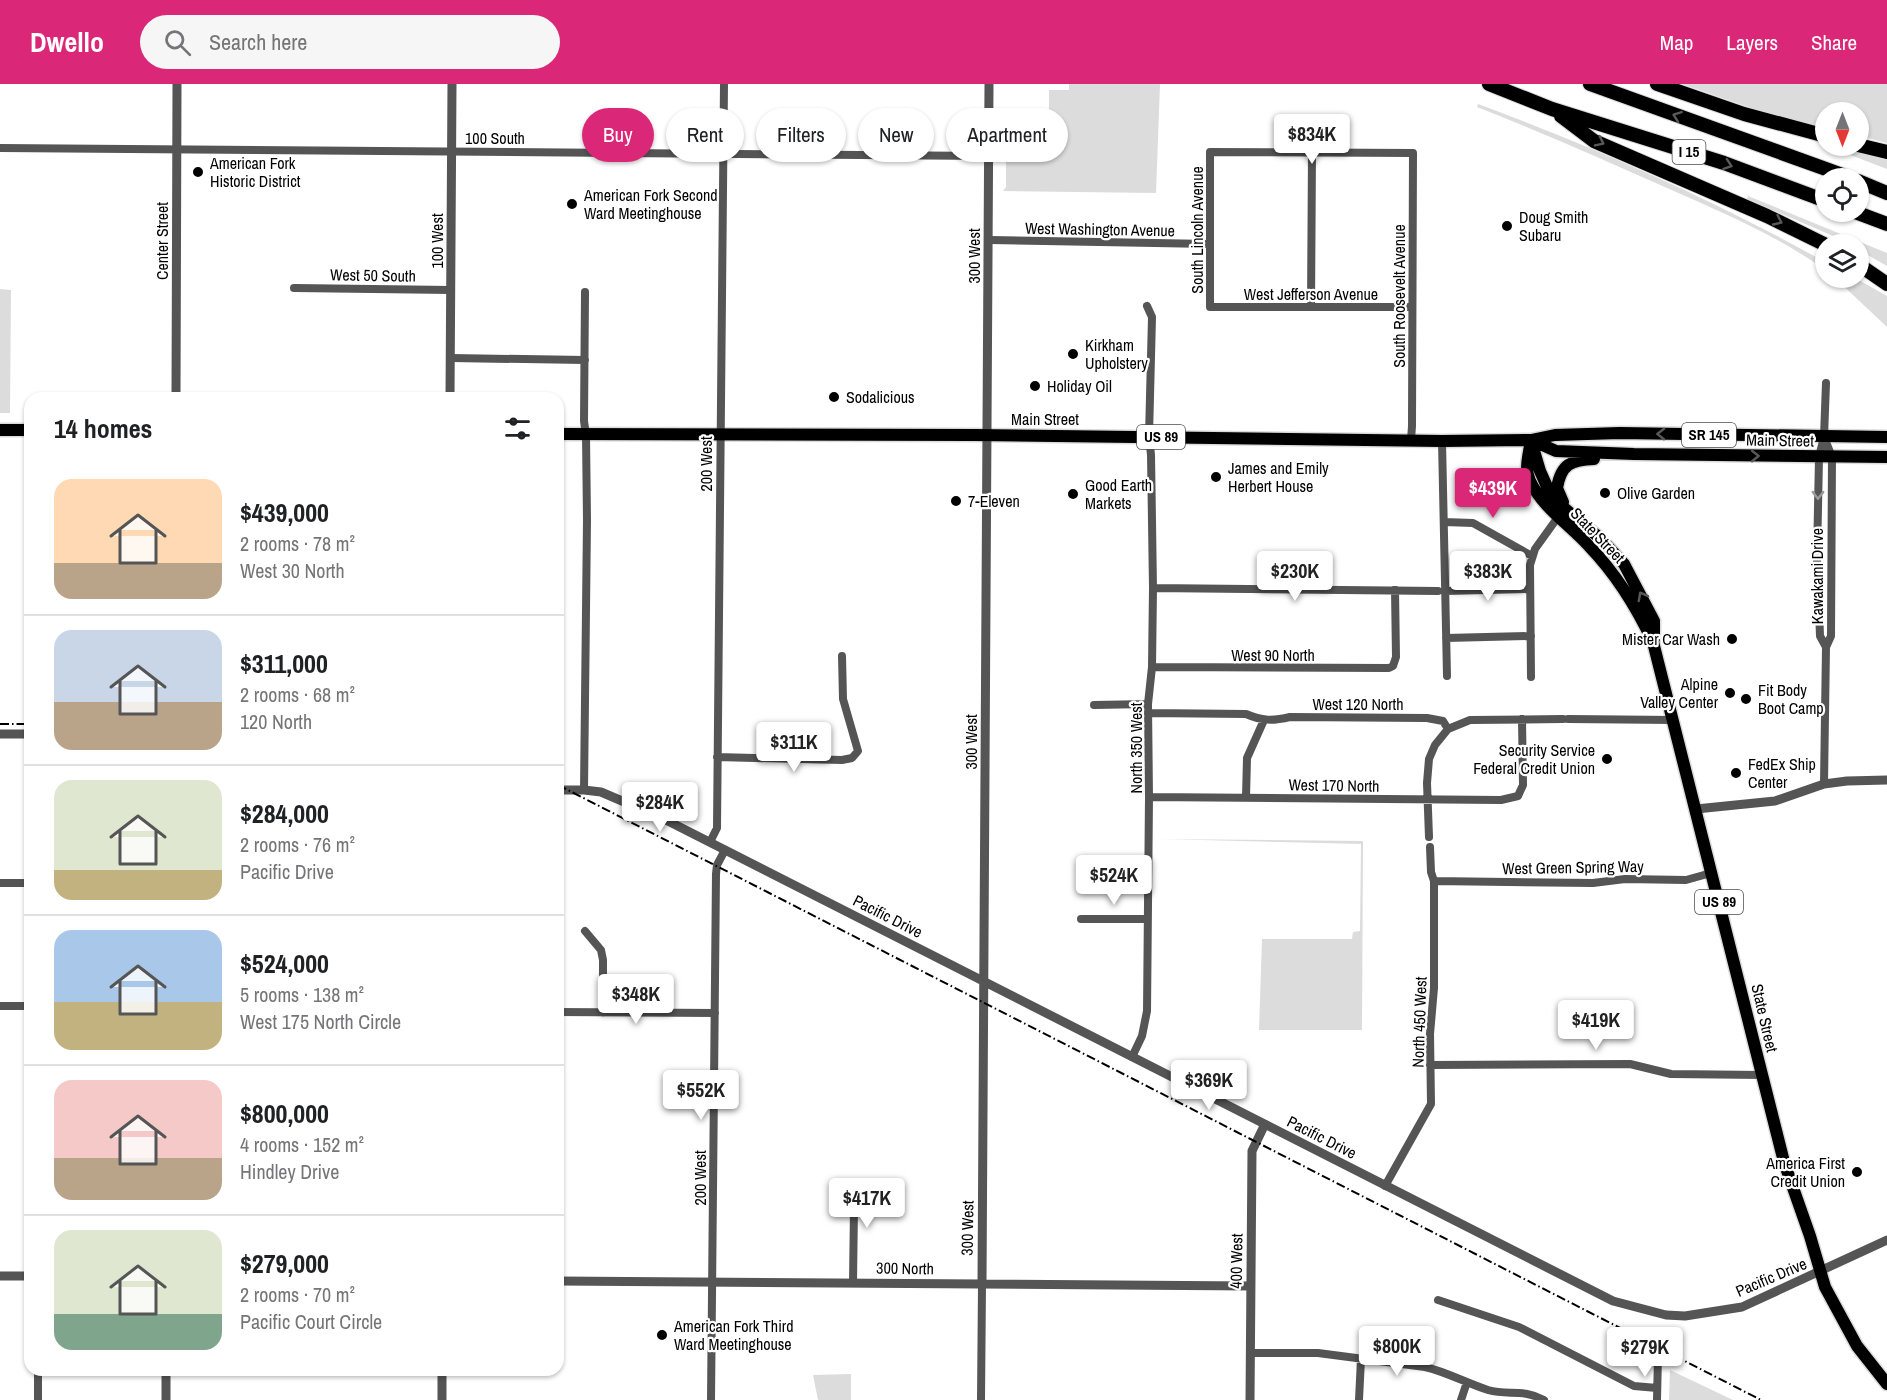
<!DOCTYPE html>
<html lang="en">
<head>
<meta charset="utf-8">
<style>
  body { margin:0; font-family:"Archivo Narrow",sans-serif; background:#f6f6f6; color:#202124; height:100vh; display:flex; flex-direction:column; font-size:22px; white-space:nowrap }
  * { box-sizing:border-box; margin:0 }
  p { font-size:20px; color:#757577 }
  .icon { flex:none; width:33px; height:33px; fill:none; stroke:currentColor; stroke-width:2; stroke-linecap:round; stroke-linejoin:round }
  .map { position:relative; flex:1; overflow:hidden }
  .details { position:absolute; left:24px; top:308px; width:540px; height:984px; display:flex; flex-direction:column; background:#fff; border-radius:18px; box-shadow:0 2px 4px #0004 }
  .details>* { flex:none }
  .banner { position:absolute; left:582px; top:24px; width:570px; height:54px; display:flex; gap:12px }
  .needle { width:39px; rotate:180deg }
  .controls { position:absolute; left:1815px; top:18px; display:grid; gap:12px }
  .controls a { display:grid; place-items:center; width:54px; height:54px; border-radius:50%; background:#fff; box-shadow:0 2px 4px #0004; font-size:30px }
  .price { position:absolute; translate:-50% -51px; padding:0 14px; border-radius:6px; background:#fff; color:#222; font-size:20px; line-height:39px; filter:drop-shadow(0 2px 3px #0008) }
  .price::after { content:''; position:absolute; left:50%; top:36px; width:18px; height:14px; margin-left:-9px; background:inherit; clip-path:polygon(0 0,100% 0,50% 100%) }
  .price.active { background:#db2777; color:#fff }
  ul { padding:0; list-style:none }
  li { display:flex; align-items:center; gap:18px; height:150px; padding:0 30px }
  li+li { border-top:2px solid #e0e0e0 }
  li span { display:grid; place-items:center; flex:none; width:168px; height:120px; border-radius:18px; color:#555 }
  li>.icon { margin-inline-start:auto }
  span .icon { width:72px; height:72px; fill:#fffc; stroke-width:1 }
  li b { font-size:26px }
  h2 { display:flex; justify-content:space-between; align-items:center; height:72px; padding:0 30px; font-size:26px }
  .chip { padding:0 21px; border-radius:27px; background:#fff; box-shadow:0 2px 4px #0004; font-size:21px; line-height:54px }
  .chip.active { background:#db2777; color:#fff }
  header { display:flex; align-items:center; gap:36px; box-sizing:border-box; height:84px; padding:0 30px; background:#db2777; color:#fff }
  header strong { font-size:28px }
  nav { display:flex; gap:33px; margin-inline-start:auto; font-size:21px }
  .search { width:420px; height:54px; background:#f6f6f6; display:flex; align-items:center; gap:15px; box-sizing:border-box; padding:0 21px; border-radius:33px; color:#757577; font-size:22px }
  .map>svg:first-child { display:block }
  .green { fill:#dcdcdc }
  .lines { fill:none; stroke-linecap:round; stroke-linejoin:round }
  .primary-casing { stroke:#dbdbdb; stroke-width:15 }
  .motorway-casing { stroke:#dbdbdb; stroke-width:16 }
  .minor { stroke:#555; stroke-width:8 }
  .tertiary { stroke:#555; stroke-width:9 }
  .primary { stroke:#000; stroke-width:12 }
  .motorway { stroke:#000; stroke-width:14 }
  .rail { stroke:#000; stroke-width:2; stroke-dasharray:9 3 1.5 3; stroke-linecap:butt }
  .oneway { stroke:#595959 }
  .oneway2 { stroke:#999 }
  .poi-dot { fill:#000; stroke:#fff; stroke-width:2 }
  .labels { text-anchor:middle; stroke-width:4.5; stroke-linejoin:round; paint-order:stroke }
  .shield { fill:#fff; stroke:#4c4c4c; stroke-width:1.5 }
  .shield-label { font-size:15px; font-weight:bold; fill:#000 }
  .street-label { font-size:16px; fill:#000; stroke:#fff }
  .poi-label { font-size:16px; fill:#000; stroke:#fff; text-anchor:start }
</style>
</head>
<body>
<header>
<strong>Dwello</strong>
<div class="search"><svg class="icon" aria-label="search" viewBox="0 0 24 24"><circle cx="10" cy="10" r="6"/><path d="M15 15l6 6"/></svg>Search here</div>
<nav><a>Map</a><a>Layers</a><a>Share</a></nav>
</header>
<div class="map">
<svg width="1887" height="1316" viewBox="0 0 1887 1316">
  <rect width="100%" height="100%" fill="#fff"/>
  <path class="green" d="M1069,0H1160L1156,109L1003,107L1006,103V58L1049,59V6H1069Z
    M1682,0H1887V59L1859,52L1858,28H1826L1825,44L1760,27Z
    M1478,20C1597,64 1714,116 1825,178V186C1777,151 1721,128 1667,104C1604,76 1541,48 1477,23Z
    M1814,57L1825,59L1826,62H1836L1887,74V85Z
    M1748,112L1887,169V182L1859,166L1858,160H1849L1833,152L1747,115Z
    M1835,194H1855L1887,212V243Z
    M0,205L11,206L10,329H0Z
    M1159,755L1363,757L1362,946H1259L1262,855H1352L1353,848L1360,847L1361,760Z
    M1670,1286L1733,1316H1669Z
    M851,1290V1316H818L813,1291Z"/>
  <g class="lines">
    <g class="primary-casing">
      <path id="primary" d="M0,346H30
        M558,350L974,351L1442,357L1531,356L1555,351L1620,349L1887,353
        M1531,356C1529,370 1524,384 1530,397C1543,424 1569,440 1589,462C1616,490 1637,524 1653,558L1784,1078L1810,1152L1825,1203L1857,1262L1887,1300
        M1531,356L1556,367L1634,370L1887,373
        M1532,360L1540,387L1549,407L1557,418L1601,455L1624,480L1654,537V555
        M1563,418L1557,404C1561,380 1571,376 1594,375"/>
    </g>
    <g class="motorway-casing">
      <path id="motorway" d="M1489,0L1552,25L1724,79L1826,117
        M1590,0L1851,94
        M1657,0L1744,30L1826,52
        M1561,32L1594,57L1767,132L1826,161
        M1858,61L1887,68
        M1858,97L1887,109
        M1855,128L1887,140
        M1858,180L1887,200"/>
    </g>
    <path class="minor" d="M0,64L990,72
      M990,156L1210,160
      M294,204L451,206
      M1311,223L1312,68
      M451,274L585,276
      M1826,299L1824,353L1819,373L1817,474L1820,552L1826,563
      M1411,356L1412,342L1413,69L1210,68V223H1412
      M1442,357L1447,592
      M1444,438L1473,439L1532,472
      M1153,504L1438,507
      M1445,507L1530,505
      M1446,554L1531,552
      M1152,583L1389,584L1393,582L1396,573L1395,506
      M1531,593L1530,481L1535,465L1558,433
      M1094,621L1148,620
      M1148,629L1246,630C1262,637 1273,637 1290,633L1427,634L1443,637L1448,645
      M1568,635L1674,636
      M717,673L842,676L852,674L858,667L843,615L842,572
      M1824,700L1826,563L1831,552L1832,373L1824,353
      M584,706L587,436L586,351L584,337L585,208
      M1149,713L1501,716L1518,712L1523,701L1522,635
      M1246,713L1247,674L1264,636
      M1429,753L1427,699L1429,675L1435,661L1448,645L1470,636L1563,635
      M710,758L717,744L724,0
      M1434,797L1593,799L1625,795L1686,796L1711,789
      M0,799H30
      M1081,835H1147
      M585,847L601,866L603,876V929
      M0,922H30
      M558,928L715,929
      M1132,973L1142,952L1147,927L1149,713L1148,620L1152,583L1153,504L1151,371L1149,352L1152,233L1147,222
      M1430,981L1630,980L1671,990L1762,991
      M1385,1102L1431,1020L1430,950L1434,904V797L1431,788L1430,763
      M845,1103L851,1109L854,1123L853,1199
      M1438,1216L1519,1243L1634,1302L1657,1304
      M1250,1269H1318L1425,1283C1447,1288 1466,1299 1488,1306C1509,1312 1521,1304 1544,1316
      M38,1316V1286
      M711,1316L716,790L717,781L725,766
      M981,1316L982,1200
      M1359,1316L1361,1275
      M1461,1316L1467,1298
      M1657,1316L1658,1271"/>
    <path class="tertiary" d="M176,314L177,0
      M450,314L452,0
      M0,650H30
      M558,706H584L601,708L664,735L1613,1217L1666,1231L1685,1232L1742,1223L1887,1156
      M1696,725L1775,717L1824,700L1847,697L1887,696
      M0,1192H30
      M558,1197L1251,1202
      M982,1200L989,0
      M166,1316V1286
      M442,1316V1286
      M1250,1316L1252,1067L1265,1040"/>
    <use href="#primary" class="primary"/>
    <use href="#motorway" class="motorway"/>
    <path class="rail" d="M0,640H30
      M558,701L1761,1316"/>
  </g>
  <defs><path id="oneway-chevron" d="M-2-3.5L2.5 0L-2 3.5" fill="none" stroke-width="1.6" stroke-linecap="round" stroke-linejoin="round" transform="scale(1.5)"/></defs>
  <g class="oneway">
    <use href="#oneway-chevron" transform="translate(1677 32) rotate(-160)"/>
    <use href="#oneway-chevron" transform="translate(1600 58) rotate(26)"/>
    <use href="#oneway-chevron" transform="translate(1728 81) rotate(19)"/>
    <use href="#oneway-chevron" transform="translate(1778 137) rotate(25)"/>
    <use href="#oneway-chevron" transform="translate(1661 350) rotate(-179)"/>
    <use href="#oneway-chevron" transform="translate(1755 372)"/>
    <use href="#oneway-chevron" transform="translate(1642 512) rotate(-118)"/>
  </g>
  <use class="oneway2" href="#oneway-chevron" transform="translate(1818 411) rotate(91)"/>
  <g class="poi-dot">
    <circle cx="198" cy="88" r="6"/>
    <circle cx="572" cy="120" r="6"/>
    <circle cx="1507" cy="142" r="6"/>
    <circle cx="1073" cy="270" r="6"/>
    <circle cx="1035" cy="302" r="6"/>
    <circle cx="834" cy="313" r="6"/>
    <circle cx="1216" cy="393" r="6"/>
    <circle cx="1605" cy="409" r="6"/>
    <circle cx="1073" cy="410" r="6"/>
    <circle cx="956" cy="417" r="6"/>
    <circle cx="1732" cy="555" r="6"/>
    <circle cx="1730" cy="609" r="6"/>
    <circle cx="1746" cy="615" r="6"/>
    <circle cx="1607" cy="675" r="6"/>
    <circle cx="1736" cy="689" r="6"/>
    <circle cx="1857" cy="1088" r="6"/>
    <circle cx="662" cy="1251" r="6"/>
  </g>
  <g class="labels">
    <g class="shield">
      <rect x="1672.5" y="56" width="33" height="24" rx="4.5"/>
      <rect x="1682" y="339" width="54" height="24" rx="4.5"/>
      <rect x="1137" y="341" width="48" height="24" rx="4.5"/>
      <rect x="1695" y="806" width="48" height="24" rx="4.5"/>
    </g>
    <g class="shield-label">
      <text x="1689" y="73">I 15</text>
      <text x="1709" y="356">SR 145</text>
      <text x="1161" y="358">US 89</text>
      <text x="1719" y="823">US 89</text>
    </g>
    <g class="street-label">
      <text x="495" y="60">100 South</text>
      <text transform="translate(1100 145) rotate(1)" y="6">West Washington Avenue</text>
      <text transform="translate(1197 146) rotate(-90)" y="6">South Lincoln Avenue</text>
      <text transform="translate(162 157) rotate(-90)" y="6">Center Street</text>
      <text transform="translate(437 157) rotate(-90)" y="6">100 West</text>
      <text transform="translate(974 172) rotate(-90)" y="6">300 West</text>
      <text transform="translate(373 191) rotate(1)" y="6">West 50 South</text>
      <text x="1311" y="216">West Jefferson Avenue</text>
      <text transform="translate(1399 212) rotate(-90)" y="6">South Roosevelt Avenue</text>
      <text x="1045" y="341">Main Street</text>
      <text transform="translate(1780 356) rotate(1)" y="6">Main Street</text>
      <text transform="translate(706 380) rotate(-90)" y="6">200 West</text>
      <text transform="translate(1598 451) rotate(46)" y="6">State Street</text>
      <text transform="translate(1817 492) rotate(-90)" y="6">Kawakami Drive</text>
      <text x="1273" y="577">West 90 North</text>
      <text x="1358" y="626">West 120 North</text>
      <text transform="translate(971 658) rotate(-90)" y="6">300 West</text>
      <text transform="translate(1136 664) rotate(-90)" y="6">North 350 West</text>
      <text transform="translate(1334 701) rotate(1)" y="6">West 170 North</text>
      <text transform="translate(1573 783) rotate(-1)" y="6">West Green Spring Way</text>
      <text transform="translate(888 832) rotate(27)" y="6">Pacific Drive</text>
      <text transform="translate(1765 934) rotate(77)" y="6">State Street</text>
      <text transform="translate(1419 938) rotate(-88)" y="6">North 450 West</text>
      <text transform="translate(1322 1053) rotate(27)" y="6">Pacific Drive</text>
      <text transform="translate(700 1094) rotate(-90)" y="6">200 West</text>
      <text transform="translate(967 1144) rotate(-89)" y="6">300 West</text>
      <text transform="translate(1236 1177) rotate(-89)" y="6">400 West</text>
      <text transform="translate(905 1184) rotate(1)" y="6">300 North</text>
      <text transform="translate(1771 1193) rotate(-23)" y="6">Pacific Drive</text>
    </g>
    <g class="poi-label">
      <text x="210" y="85">American Fork<tspan x="210" dy="18">Historic District</tspan></text>
      <text x="584" y="117">American Fork Second<tspan x="584" dy="18">Ward Meetinghouse</tspan></text>
      <text x="1519" y="139">Doug Smith<tspan x="1519" dy="18">Subaru</tspan></text>
      <text x="1085" y="267">Kirkham<tspan x="1085" dy="18">Upholstery</tspan></text>
      <text x="1047" y="308">Holiday Oil</text>
      <text x="846" y="319">Sodalicious</text>
      <text x="1228" y="390">James and Emily<tspan x="1228" dy="18">Herbert House</tspan></text>
      <text x="1085" y="407">Good Earth<tspan x="1085" dy="18">Markets</tspan></text>
      <text x="1617" y="415">Olive Garden</text>
      <text x="968" y="423">7-Eleven</text>
      <text x="1720" y="561" text-anchor="end">Mister Car Wash</text>
      <text x="1718" y="606" text-anchor="end">Alpine<tspan x="1718" dy="18">Valley Center</tspan></text>
      <text x="1758" y="612">Fit Body<tspan x="1758" dy="18">Boot Camp</tspan></text>
      <text x="1595" y="672" text-anchor="end">Security Service<tspan x="1595" dy="18">Federal Credit Union</tspan></text>
      <text x="1748" y="686">FedEx Ship<tspan x="1748" dy="18">Center</tspan></text>
      <text x="1845" y="1085" text-anchor="end">America First<tspan x="1845" dy="18">Credit Union</tspan></text>
      <text x="674" y="1248">American Fork Third<tspan x="674" dy="18">Ward Meetinghouse</tspan></text>
    </g>
  </g>
</svg>
<div class="controls">
<a><svg class="needle" viewBox="-14 -14 28 28"><path d="M0-13l5 13h-10z" fill="#e53935"/><path d="M0 13l5-13h-10z" fill="#757577"/></svg></a>
<a><svg class="icon" aria-label="locate" viewBox="0 0 24 24"><circle cx="12" cy="12" r="6"/><path d="M12 2v4M12 18v4M2 12h4M18 12h4"/></svg></a>
<a><svg class="icon" aria-label="layers" viewBox="0 0 24 24"><path d="M12 4l9 5-9 5-9-5zM3 14l9 5 9-5"/></svg></a>
</div>
<b class="price" style="left:1312px;top:81px">$834K</b>
<b class="price active" style="left:1493px;top:435px">$439K</b>
<b class="price" style="left:1295px;top:518px">$230K</b>
<b class="price" style="left:1488px;top:518px">$383K</b>
<b class="price" style="left:794px;top:689px">$311K</b>
<b class="price" style="left:660px;top:749px">$284K</b>
<b class="price" style="left:1114px;top:822px">$524K</b>
<b class="price" style="left:636px;top:941px">$348K</b>
<b class="price" style="left:1596px;top:967px">$419K</b>
<b class="price" style="left:1209px;top:1027px">$369K</b>
<b class="price" style="left:701px;top:1037px">$552K</b>
<b class="price" style="left:867px;top:1145px">$417K</b>
<b class="price" style="left:1397px;top:1293px">$800K</b>
<b class="price" style="left:1645px;top:1294px">$279K</b>
<div class="banner">
<a class="chip active">Buy</a>
<a class="chip">Rent</a>
<a class="chip">Filters</a>
<a class="chip">New</a>
<a class="chip">Apartment</a>
</div>
<section class="details">
<h2>14 homes<svg class="icon" aria-label="filters" viewBox="0 0 24 24"><path d="M4 7h16M4 17h16"/><circle cx="9" cy="7" r="2"/><circle cx="15" cy="17" r="2"/></svg></h2>
<ul>
<li><span style="background:linear-gradient(#ffd9b3 70%,#b9a48a 0)"><svg class="icon" aria-label="home" viewBox="0 0 24 24"><path d="M3 11l9-7 9 7M6 9v11h12V9"/></svg></span><div><b>$439,000</b><p>2 rooms · 78 m²</p><p>West 30 North</p></div></li>
<li><span style="background:linear-gradient(#c9d6e8 60%,#b9a48a 0)"><svg class="icon" aria-label="home" viewBox="0 0 24 24"><path d="M3 11l9-7 9 7M6 9v11h12V9"/></svg></span><div><b>$311,000</b><p>2 rooms · 68 m²</p><p>120 North</p></div></li>
<li><span style="background:linear-gradient(#dfe7d0 75%,#c2b280 0)"><svg class="icon" aria-label="home" viewBox="0 0 24 24"><path d="M3 11l9-7 9 7M6 9v11h12V9"/></svg></span><div><b>$284,000</b><p>2 rooms · 76 m²</p><p>Pacific Drive</p></div></li>
<li><span style="background:linear-gradient(#a9c7e8 60%,#c2b280 0)"><svg class="icon" aria-label="home" viewBox="0 0 24 24"><path d="M3 11l9-7 9 7M6 9v11h12V9"/></svg></span><div><b>$524,000</b><p>5 rooms · 138 m²</p><p>West 175 North Circle</p></div></li>
<li><span style="background:linear-gradient(#f6c9c9 65%,#b9a48a 0)"><svg class="icon" aria-label="home" viewBox="0 0 24 24"><path d="M3 11l9-7 9 7M6 9v11h12V9"/></svg></span><div><b>$800,000</b><p>4 rooms · 152 m²</p><p>Hindley Drive</p></div></li>
<li><span style="background:linear-gradient(#dfe7d0 70%,#7fa58c 0)"><svg class="icon" aria-label="home" viewBox="0 0 24 24"><path d="M3 11l9-7 9 7M6 9v11h12V9"/></svg></span><div><b>$279,000</b><p>2 rooms · 70 m²</p><p>Pacific Court Circle</p></div></li>
</ul>
</section>
</div>
</body>
</html>
